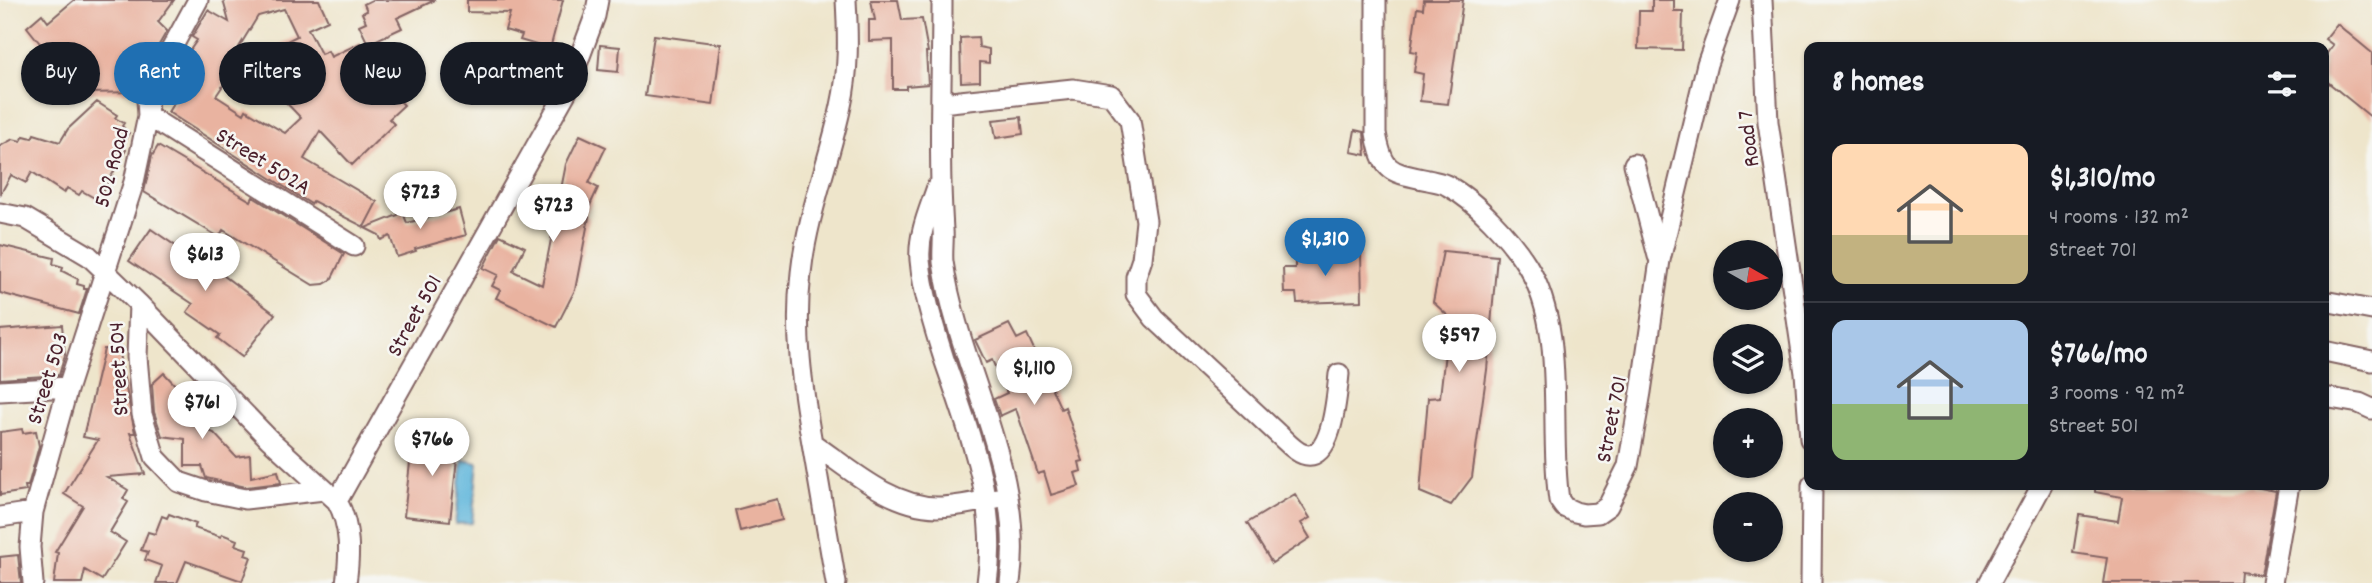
<!DOCTYPE html>
<html lang="en">
<head>
<meta charset="utf-8">
<style>
  body { margin:0; font-family:Dekko,sans-serif; background:#242831; color:#f1f3f6; height:100vh; display:flex; flex-direction:column; font-size:26px; white-space:nowrap }
  * { box-sizing:border-box; margin:0 }
  p { font-size:23px; color:#9ea1a6 }
  .icon { flex:none; width:38px; height:38px; fill:none; stroke:currentColor; stroke-width:2; stroke-linecap:round; stroke-linejoin:round }
  .map { position:relative; flex:1; overflow:hidden }
  .side { position:absolute; left:1804px; top:42px; width:525px; height:448px; display:flex; flex-direction:column; background:#171b24; border-radius:14px; box-shadow:0 2px 5px #0004 }
  .side>* { flex:none }
  .hud { position:absolute; left:21px; top:42px; width:665px; height:63px; display:flex; gap:14px }
  .needle { width:46px; rotate:99deg }
  .buttons { position:absolute; left:1713px; top:240px; display:grid; gap:14px }
  .buttons a { display:grid; place-items:center; width:70px; height:70px; border-radius:50%; background:#171b24; box-shadow:0 2px 5px #0004; font-size:35px }
  .price { position:absolute; translate:-50% -60px; padding:0 16px; border-radius:24px; background:#fff; color:#222; font-size:23px; line-height:46px; filter:drop-shadow(0 2px 4px #0008) }
  .price::after { content:''; position:absolute; left:50%; top:42px; width:21px; height:16px; margin-left:-10px; background:inherit; clip-path:polygon(0 0,100% 0,50% 100%) }
  .price.active { background:#1f6fb2; color:#fff }
  ul { padding:0; list-style:none }
  li { display:flex; align-items:center; gap:21px; height:175px; padding:0 28px }
  li+li { border-top:2px solid #363941 }
  li span { display:grid; place-items:center; flex:none; width:196px; height:140px; border-radius:14px; color:#555 }
  li>.icon { margin-inline-start:auto }
  span .icon { width:84px; height:84px; fill:#fffc; stroke-width:1 }
  li b { font-size:30px }
  h2 { display:flex; justify-content:space-between; align-items:center; height:84px; padding:0 28px; font-size:30px }
  .pill { padding:0 24px; border-radius:32px; background:#171b24; box-shadow:0 2px 5px #0004; font-size:24px; line-height:63px }
  .pill.active { background:#1f6fb2; color:#fff }
  .map>svg:first-child { display:block }
  .water { fill:#5eb6db; stroke:#546a83; stroke-width:2 }
  .building { fill:#e9b3a0; fill-rule:evenodd }
  .lines { fill:none; stroke-linecap:round; stroke-linejoin:round }
  .minor-casing { stroke:#836463; stroke-width:23 }
  .minor { stroke:#fff; stroke-width:19 }
  .labels { text-anchor:middle; stroke-width:5; stroke-linejoin:round; paint-order:stroke }
  .street-label { font-size:23px; fill:#4a1f2b; stroke:#f6f6f2 }
</style>
</head>
<body>
<div class="map">
<svg width="2372" height="583" viewBox="0 0 2372 583">
  <rect width="100%" height="100%" fill="#f6f6f2"/>
  <filter id="ink" filterUnits="userSpaceOnUse"><feTurbulence type="fractalNoise" baseFrequency=".0143" numOctaves="2"/><feDisplacementMap in="SourceGraphic" scale="14" xChannelSelector="R" yChannelSelector="G"/><feConvolveMatrix kernelMatrix="1 2 1 2 8 2 1 2 1" color-interpolation-filters="sRGB"/></filter>
  <filter id="wash" filterUnits="userSpaceOnUse"><feTurbulence type="fractalNoise" baseFrequency=".00686" numOctaves="4" result="noise"/><feDisplacementMap in="SourceGraphic" scale="28" xChannelSelector="R" yChannelSelector="G"/><feGaussianBlur stdDeviation="1.57" result="paint"/><feColorMatrix in="noise" values="0 0 0 0 0 0 0 0 0 0 0 0 0 0 0 0 0 1.4 0 .05"/><feComposite in="paint" operator="in"/></filter>
  <g filter="url(#wash)">
    <rect width="100%" height="100%" fill="#eee5cb"/>
    <path class="water" d="M463,460L478,463L472,523L455,524Z"/>
    <g id="blocks">
      <path class="building" d="M74,0H174L158,22L167,31L139,79L136,92L86,93L60,49L50,56L27,27L42,14L48,22Z
        M223,0H319L328,20L308,29L321,54L328,51L331,57L360,43L371,64L366,67L404,105L389,119L394,124L352,165L320,131L304,159L377,202L364,227L313,201L311,204L168,112L188,80L175,72L197,40L192,37L208,10L229,22ZM284,9L297,36L279,45L281,50L275,53L288,80L276,92L301,118L285,133L246,110L244,114L216,96L234,69L228,65L258,16Z
        M372,0H435L397,18L402,28L368,44L359,25L366,22L362,13L367,11L364,4Z
        M467,0H563L550,49L520,40L522,35L505,30L510,13L467,12Z
        M871,0H898L902,20L922,19L928,52H926L928,84L906,86V89H893V40L869,41V20H875Z
        M1424,0H1463L1448,104L1420,101L1423,74L1414,72L1417,52L1411,51L1417,8L1423,9Z
        M1652,0H1674V11H1683L1682,50L1638,49L1639,11H1652Z
        M2337,24L2372,53V118L2324,79V57L2333,45L2325,39Z
        M654,35L721,44L713,105L645,96Z
        M978,37L979,47L989,49V63L980,62V81L961,82L960,38Z
        M600,45L620,47L618,72L598,70Z
        M97,102L117,115L115,118L124,123L122,126L124,128L123,130L129,133L120,147L126,150L98,200L82,191L79,195L67,188L64,193L32,172L26,183L11,175L0,195V146L13,139L21,141L24,136L32,138L34,134L60,142L68,129Z
        M1021,117L1023,134L996,138L993,120Z
        M1355,130L1364,132L1366,155L1351,152Z
        M580,135L606,147L589,183L598,188L585,216L589,217L575,290L556,327L496,298L500,290L492,286L498,275L483,268L500,235L525,247L513,271L542,285L566,164Z
        M158,146L251,201L253,197L344,254L331,280L324,284L313,285L223,230L219,237L144,192L152,156Z
        M459,209L466,235L415,249L416,251L397,257L390,236L381,240L379,235L365,228L398,215L402,210L407,223Z
        M151,229L215,273L216,270L275,314L242,357L217,338L220,335L187,312L193,304L129,261Z
        M0,245L54,258L53,264L63,267L62,271L78,279L77,284L84,286V289H87L79,314L0,293Z
        M1443,251L1497,256L1487,370L1472,477L1451,505L1420,492L1428,398L1440,397L1449,317L1433,302Z
        M1361,253L1362,301L1297,303L1296,293H1284L1283,268H1295V255Z
        M1009,324L1017,339L1027,334L1061,409L1065,407L1083,461L1079,462L1081,471L1075,473L1079,486L1051,495L1044,472L1038,474L1017,412L1015,409L1000,416L994,399L1007,393L992,360L986,363L975,340Z
        M62,325L65,355L59,375L0,379V330Z
        M104,349H118L135,433H130L145,474L107,477L128,490L123,499L128,502L110,532L126,542L102,580L85,570L82,583H54L58,553L55,552L83,506L64,494L98,440L83,437Z
        M164,373L178,388L173,391L204,429L214,433L236,457L250,455L251,477L278,471L281,483L246,487L206,478L202,466H185V439L162,436L154,412L152,384Z
        M22,429L23,433L36,431L39,446L28,486H25L26,491L0,495V432Z
        M413,436L459,441L450,521L404,516Z
        M2095,485H2254V487L2276,491L2261,575L2241,572L2240,583H2103L2107,558L2073,553L2079,515L2118,521L2122,497L2095,492Z
        M1295,494L1310,518L1301,523L1310,538L1272,563L1247,523Z
        M777,499L782,520L740,531L735,510Z
        M169,514L196,524L194,528L221,537L222,534L237,540L235,545L247,549L245,555L251,557L242,581L186,561L177,583H156L162,566L145,560L148,552L141,550L148,532L155,534L162,516L167,518Z
        M18,555L21,583H0V557Z"/>
    </g>
  </g>
  <g filter="url(#ink)">
    <use href="#blocks" fill-opacity="0" stroke="#836463" stroke-width="2"/>
    <g class="lines">
      <g class="minor-casing">
        <path id="minor" d="M942,0C942,77 938,153 943,230C944,240 942,251 943,262C959,371 1026,470 1010,583
          M1376,0V133C1383,173 1390,172 1428,180C1435,182 1442,182 1448,186C1476,201 1510,238 1527,265C1568,332 1548,425 1559,500L1564,507L1575,512L1584,514L1598,513L1608,506L1628,466L1641,392L1660,260L1707,64L1730,0
          M1762,0L1768,122L1805,373L1810,439
          M941,103L1073,89L1111,95L1130,120L1146,221L1142,259L1136,277V294L1154,318L1278,434C1286,441 1294,451 1303,454C1333,465 1337,391 1339,374
          M148,116L354,246
          M1634,164L1658,256
          M937,187C929,211 918,234 920,260C923,293 934,327 944,359C969,432 999,505 987,583
          M0,213L25,218L89,256L139,304L269,439L337,501C351,526 350,555 346,583
          M2324,301L2372,310
          M139,304L137,357L142,414L155,457L179,482L206,491L245,499L324,490
          M2324,351L2372,361
          M0,391L68,387
          M2324,397L2359,403L2372,409
          M812,443C802,386 794,331 801,273C807,216 829,162 841,106C849,71 848,36 846,0
          M337,501L567,91L595,16L598,0
          M0,517L33,512
          M33,583L30,547L33,512L68,387L134,182L148,116L147,99L150,88L198,0
          M836,583L812,443C849,468 889,506 937,507C958,507 976,502 997,498
          M1811,583L1812,485
          M1989,583L2042,485
          M2272,583L2289,485"/>
      </g>
      <use href="#minor" class="minor"/>
    </g>
  </g>
  <g class="labels">
    <g class="street-label">
      <text transform="translate(1747 139) rotate(-97)" y="8">Road 7</text>
      <text transform="translate(264 160) rotate(32)" y="8">Street 502A</text>
      <text transform="translate(110 167) rotate(-75)" y="8">502 Road</text>
      <text transform="translate(413 315) rotate(-61)" y="8">Street 501</text>
      <text transform="translate(117 369) rotate(-93)" y="8">Street 504</text>
      <text transform="translate(46 378) rotate(-73)" y="8">Street 503</text>
      <text transform="translate(1610 419) rotate(-79)" y="8">Street 701</text>
    </g>
  </g>
</svg>
<div class="buttons">
<a><svg class="needle" viewBox="-14 -14 28 28"><path d="M0-13l5 13h-10z" fill="#e53935"/><path d="M0 13l5-13h-10z" fill="#9ea1a6"/></svg></a>
<a><svg class="icon" aria-label="layers" viewBox="0 0 24 24"><path d="M12 4l9 5-9 5-9-5zM3 14l9 5 9-5"/></svg></a>
<a>+</a>
<a>−</a>
</div>
<b class="price" style="left:420px;top:231px">$723</b>
<b class="price" style="left:553px;top:244px">$723</b>
<b class="price active" style="left:1325px;top:278px">$1,310</b>
<b class="price" style="left:205px;top:293px">$613</b>
<b class="price" style="left:1459px;top:374px">$597</b>
<b class="price" style="left:1034px;top:407px">$1,110</b>
<b class="price" style="left:202px;top:441px">$761</b>
<b class="price" style="left:432px;top:478px">$766</b>
<div class="hud">
<a class="pill">Buy</a>
<a class="pill active">Rent</a>
<a class="pill">Filters</a>
<a class="pill">New</a>
<a class="pill">Apartment</a>
</div>
<section class="side">
<h2>8 homes<svg class="icon" aria-label="filters" viewBox="0 0 24 24"><path d="M4 7h16M4 17h16"/><circle cx="9" cy="7" r="2"/><circle cx="15" cy="17" r="2"/></svg></h2>
<ul>
<li><span style="background:linear-gradient(#ffd9b3 65%,#c2b280 0)"><svg class="icon" aria-label="home" viewBox="0 0 24 24"><path d="M3 11l9-7 9 7M6 9v11h12V9"/></svg></span><div><b>$1,310/mo</b><p>4 rooms · 132 m²</p><p>Street 701</p></div></li>
<li><span style="background:linear-gradient(#a9c7e8 60%,#8fb573 0)"><svg class="icon" aria-label="home" viewBox="0 0 24 24"><path d="M3 11l9-7 9 7M6 9v11h12V9"/></svg></span><div><b>$766/mo</b><p>3 rooms · 92 m²</p><p>Street 501</p></div></li>
</ul>
</section>
</div>
</body>
</html>
